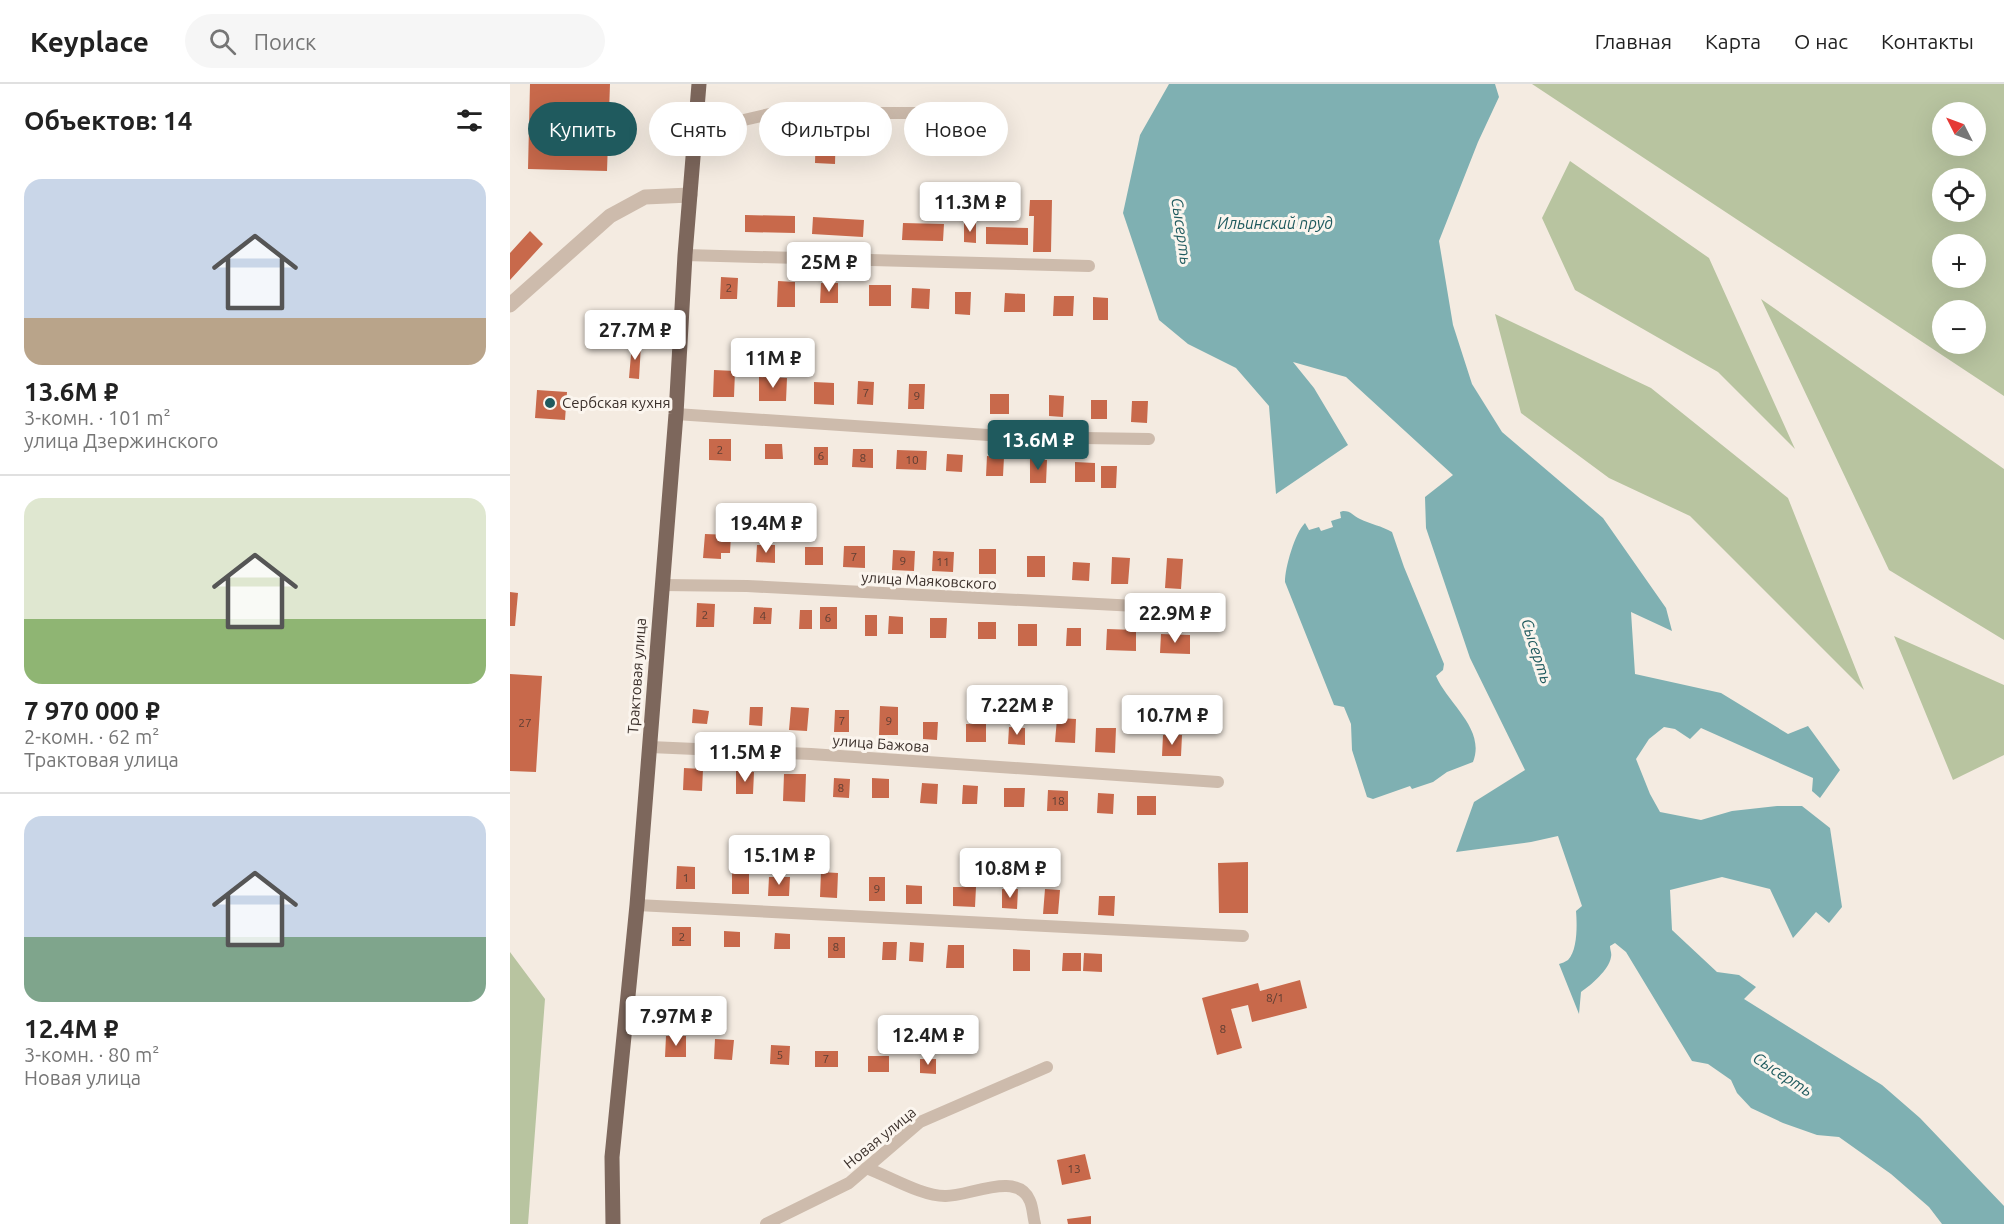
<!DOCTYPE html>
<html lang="ru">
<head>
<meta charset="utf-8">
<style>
  body { margin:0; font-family:Ubuntu,sans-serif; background:#f6f6f6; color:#222; height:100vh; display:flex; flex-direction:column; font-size:22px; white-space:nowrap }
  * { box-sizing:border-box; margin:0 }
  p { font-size:20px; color:#767676 }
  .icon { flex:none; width:33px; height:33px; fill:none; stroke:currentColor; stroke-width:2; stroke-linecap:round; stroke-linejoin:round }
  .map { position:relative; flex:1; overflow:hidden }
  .sheet { display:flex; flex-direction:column; background:#fff; width:510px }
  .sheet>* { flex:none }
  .top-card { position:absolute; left:18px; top:18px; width:570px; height:54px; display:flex; gap:12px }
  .needle { width:39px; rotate:312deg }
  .fabs { position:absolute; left:1422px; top:18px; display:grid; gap:12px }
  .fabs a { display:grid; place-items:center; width:54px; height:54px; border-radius:50%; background:#fff; box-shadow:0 6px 24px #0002; font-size:30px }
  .price { position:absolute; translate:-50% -51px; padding:0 14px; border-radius:6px; background:#fff; color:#222; font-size:20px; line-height:39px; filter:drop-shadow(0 2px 3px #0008) }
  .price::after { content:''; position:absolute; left:50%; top:36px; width:18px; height:14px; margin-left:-9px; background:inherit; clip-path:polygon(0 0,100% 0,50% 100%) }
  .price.on { background:#1f5a5e; color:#fff }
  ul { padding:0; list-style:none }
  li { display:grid; align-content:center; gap:12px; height:318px; padding:0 24px }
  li+li { border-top:2px solid #e0e0e0 }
  li span { display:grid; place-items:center; height:186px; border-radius:18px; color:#555 }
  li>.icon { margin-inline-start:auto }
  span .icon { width:108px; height:108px; fill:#fffc; stroke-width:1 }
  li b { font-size:26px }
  h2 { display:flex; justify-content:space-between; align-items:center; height:72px; padding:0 24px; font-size:26px }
  .pill { padding:0 21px; border-radius:27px; background:#fff; box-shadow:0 6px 24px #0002; font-size:21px; line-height:54px }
  .pill.on { background:#1f5a5e; color:#fff }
  header { display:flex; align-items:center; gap:36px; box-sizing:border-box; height:84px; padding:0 30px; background:#fff; border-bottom:2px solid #e0e0e0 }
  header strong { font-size:28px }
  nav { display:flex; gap:33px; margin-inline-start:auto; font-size:21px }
  .search { width:420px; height:54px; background:#f6f6f6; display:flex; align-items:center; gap:15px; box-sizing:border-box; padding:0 21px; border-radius:33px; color:#767676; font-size:22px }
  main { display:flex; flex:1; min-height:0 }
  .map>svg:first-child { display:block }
  .green { fill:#b8c4a0; fill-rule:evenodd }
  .water { fill:#7fb0b2 }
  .building { fill:#c8694b }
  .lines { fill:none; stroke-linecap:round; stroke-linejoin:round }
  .minor { stroke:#cdbbac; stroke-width:12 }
  .tertiary { stroke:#cdbbac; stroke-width:15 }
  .primary { stroke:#7d675c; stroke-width:15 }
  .poi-dot { fill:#1f5a5e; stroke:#fbf5ee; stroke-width:2 }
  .labels { text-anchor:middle; stroke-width:6; stroke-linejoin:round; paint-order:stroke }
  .number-label { font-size:12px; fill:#5e3e33 }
  .poi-label { font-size:15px; fill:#3b302b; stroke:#fbf5ee; text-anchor:start }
  .street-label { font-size:15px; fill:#3b302b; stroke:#fbf5ee }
  .water-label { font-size:16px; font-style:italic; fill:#1f5a5e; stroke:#fbf5ee }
</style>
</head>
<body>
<header>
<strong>Keyplace</strong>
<div class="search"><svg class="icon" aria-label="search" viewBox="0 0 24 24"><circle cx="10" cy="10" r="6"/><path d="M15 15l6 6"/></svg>Поиск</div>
<nav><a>Главная</a><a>Карта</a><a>О нас</a><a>Контакты</a></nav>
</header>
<main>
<section class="sheet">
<h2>Объектов: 14<svg class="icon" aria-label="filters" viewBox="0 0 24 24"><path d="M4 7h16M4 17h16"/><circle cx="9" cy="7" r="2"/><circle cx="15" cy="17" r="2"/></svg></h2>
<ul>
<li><span style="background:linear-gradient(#c9d6e8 75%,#b9a48a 0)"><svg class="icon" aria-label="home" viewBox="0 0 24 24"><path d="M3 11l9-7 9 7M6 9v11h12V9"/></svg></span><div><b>13.6M ₽</b><p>3-комн. · 101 m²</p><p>улица Дзержинского</p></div></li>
<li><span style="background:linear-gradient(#dfe7d0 65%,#8fb573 0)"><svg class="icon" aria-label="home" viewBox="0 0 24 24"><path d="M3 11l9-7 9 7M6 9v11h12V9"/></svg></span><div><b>7 970 000 ₽</b><p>2-комн. · 62 m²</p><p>Трактовая улица</p></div></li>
<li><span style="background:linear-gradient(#c9d6e8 65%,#7fa58c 0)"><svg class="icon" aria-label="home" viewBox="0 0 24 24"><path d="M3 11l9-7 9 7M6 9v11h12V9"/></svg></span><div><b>12.4M ₽</b><p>3-комн. · 80 m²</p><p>Новая улица</p></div></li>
</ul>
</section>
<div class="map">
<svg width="1494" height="1140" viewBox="0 0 1494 1140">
  <rect width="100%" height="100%" fill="#f4ebe1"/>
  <path class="green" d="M1022,0H1494V312ZM1466,28V62H1432V28ZM1466,94V128H1432V94ZM1432,160H1466V194H1432ZM1432,226H1466V260H1432Z
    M1060,77L1199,174L1285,365L1208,288L1065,206L1032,134Z
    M1251,215L1494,385V556L1379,486Z
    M985,230L1141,304L1278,414L1354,606L1180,432L1099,394L1011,329Z
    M1384,552L1494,601V671L1443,696Z
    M0,868L35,915L18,1140H0Z"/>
  <path class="water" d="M659,0H985L989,13L968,58L929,157L943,241L962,300L992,348L1093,434L1156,524L1162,547L1121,528L1125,590L1211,609L1278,650L1298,642L1330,686L1310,714L1302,707L1303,694L1191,644L1180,655L1165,645L1154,643L1139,655L1126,675L1140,710L1150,728L1191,736L1222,727L1267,722H1292L1320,744L1332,823L1319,839L1306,828L1283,854L1260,805L1212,793L1160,806L1162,846L1207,888L1229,891L1246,903L1234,915L1372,1001L1410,1034L1494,1122V1140H1432L1419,1123L1381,1090L1329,1053L1307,1051L1273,1039L1241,1024L1227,1009L1221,996L1198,980L1182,977L1116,868L1105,859L1100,862C1100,866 1102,869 1101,873C1099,886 1081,901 1071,908L1069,930L1049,880C1052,879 1055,878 1058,876C1068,866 1067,839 1066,827L1072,822L1048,752L1021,758L946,768L964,718L1015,686L960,574L916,444L915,413L943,391L836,293L783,278L804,304L838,361L766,410L759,322L726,284L678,260L649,236L613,129L630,51Z
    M833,427C842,427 843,432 850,435C860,440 872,442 882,448L894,483L934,580L933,586L926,592C938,620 976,645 963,678L937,688L923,698L902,705L900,702L863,715L857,713L842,666L841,640L834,623L824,621L775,498C775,483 785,449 795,439L799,446L809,443L811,447L823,443L821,437L831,434L830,428Z"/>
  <path class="building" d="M20,0H100L97,87L18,85Z
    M306,41H326L325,80L305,79Z
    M520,116H542L541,168H523L524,132H519Z
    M235,131L285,132V149L235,148Z
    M303,133L354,136L353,153L302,150Z
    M393,139L434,140L433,157L392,156Z
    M454,139H466V159L454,158Z
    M476,143L518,144V161L476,160Z
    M20,147L33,160L0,196V169Z
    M211,193L228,194L227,215H210Z
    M268,197L285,198V223H267Z
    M311,199H328V219H310Z
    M359,201H381V222H359Z
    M402,204L420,205L419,225L401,224Z
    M445,208H461L460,231L445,230Z
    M495,209L515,210V228H494Z
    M544,212H564L563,232H543Z
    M583,213L598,214V236H583Z
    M122,259L131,260L129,295L119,294Z
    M204,286L225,287L224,313H203Z
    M249,293L277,294L276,317H249Z
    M348,297L364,298L363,321L347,320Z
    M304,298L324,299V321L304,320Z
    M399,300H415L414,325H398Z
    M27,306L57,308L55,336L25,334Z
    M480,310H499V330H480Z
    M539,311L554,312L553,333L539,332Z
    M581,316H597V335H581Z
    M622,317H638L637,339L621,338Z
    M199,355H221V377L199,376Z
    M255,360H272L273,375H255Z
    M304,363H318V381H304Z
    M343,365H363V384L342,383Z
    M387,366L417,367L416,386L386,385Z
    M437,370L453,371L452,388L436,387Z
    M477,372L494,373L493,392H476Z
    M520,375L537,376L536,399H520Z
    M565,378L585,379V398H565Z
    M591,382H607L606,404H591Z
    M195,450L221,451L220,469H211V475L193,474Z
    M247,461H265V479L246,478Z
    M334,462H355V484L333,483Z
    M295,463H313V481H295Z
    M469,465H486V490H469Z
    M383,466L405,467L404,487L382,486Z
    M423,467L444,468L443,488L422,487Z
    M517,472H535V493H517Z
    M602,473L620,474L618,500H601Z
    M657,474L673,475L671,505L655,504Z
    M563,478L580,479L579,497L562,496Z
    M0,508L8,509L5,542H0Z
    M187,519L205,520L204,543H186Z
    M244,523L262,524L261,540H243Z
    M310,523H327V545H310Z
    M290,526H302V545H289Z
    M355,531H367V552H355Z
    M379,532L393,533V550H378Z
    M420,534H437L436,554H420Z
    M468,538H486V555H468Z
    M508,540H527V562H508Z
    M557,544H571V562H556Z
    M597,545L626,546V567L596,566Z
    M651,550L680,551V570L650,569Z
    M0,590L32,592L26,688L0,687Z
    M370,622L388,623V651H369Z
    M240,623H253L252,642L239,641Z
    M281,623L299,624L297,647L279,646Z
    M183,625L199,627L197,640L182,639Z
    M325,626H339V648H324Z
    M547,634L566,635L565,659L545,658Z
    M413,638H428L427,656L413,655Z
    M456,640H476V658H456Z
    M499,643L515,644V661L498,660Z
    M586,644H606L605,669L585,668Z
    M653,651H672L671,672H652Z
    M174,684L193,685L192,707L173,706Z
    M226,687L244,688L243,710H226Z
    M274,690H296L295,718L273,717Z
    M324,694L340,695L339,714L323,713Z
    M362,694L379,695V714H362Z
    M412,699L428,700L427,720L410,719Z
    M453,701L468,702L467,720H452Z
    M494,704H515L514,723H494Z
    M538,706L558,707V727H537Z
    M588,709L604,710L603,730L587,729Z
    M627,712H646V731H627Z
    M738,778V829H709L708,779Z
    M167,782L185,783V805H166Z
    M222,788H239V810H222Z
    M311,788L328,789L327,814L310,813Z
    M259,793H280L279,812H258Z
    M359,793H375V817H359Z
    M396,801L412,802V820H396Z
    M443,803H466L465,823L443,822Z
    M492,805H508L507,825L492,824Z
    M535,805L550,806L548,830H533Z
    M589,812H605L604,832L588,831Z
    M162,843H181V862H162Z
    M214,847L230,848V863H214Z
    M265,849L280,850V865H264Z
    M318,853H335V874H318Z
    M373,858H387L386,876H372Z
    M400,858L414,859L413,878L399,877Z
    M438,861H454V884H436Z
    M503,865L520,866V887H503Z
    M553,869H571V887H552Z
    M574,869L592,870V888L573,887Z
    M790,896L797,924L742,938L738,921L721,925L732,964L707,971L692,914L748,899L750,907Z
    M156,952H176V973H155Z
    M205,955L224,956L222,976L204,975Z
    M261,961L280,962L279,981L260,980Z
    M305,967H328V983H305Z
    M358,972H379V988H358Z
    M410,975H426V990L410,989Z
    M575,1070L581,1095L552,1101L547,1076Z
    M581,1132V1140H558L557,1135Z"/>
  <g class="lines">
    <path class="minor" d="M186,47L264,29H440
      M175,171L579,182
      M166,330L508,353L639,355
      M152,501L237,502L684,525
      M140,663L301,670L708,698
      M127,821L733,852
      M356,1084C379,1092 411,1112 435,1112C458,1113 508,1086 520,1117C523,1124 523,1133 525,1140
      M256,1140L339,1099L410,1038L537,983"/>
    <path class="tertiary" d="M0,221L100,132L135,113L180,111"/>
    <path class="primary" d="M103,1140L102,1073L127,821L166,330L175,171L189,0"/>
  </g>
  <circle class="poi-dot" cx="40" cy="319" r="6"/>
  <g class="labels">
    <g class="number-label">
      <text x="219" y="208">2</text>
      <text x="356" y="313">7</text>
      <text x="407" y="316">9</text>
      <text x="210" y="370">2</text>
      <text x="311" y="376">6</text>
      <text x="353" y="378">8</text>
      <text x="402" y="380">10</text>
      <text x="344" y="477">7</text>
      <text x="393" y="481">9</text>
      <text x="433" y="482">11</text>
      <text x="195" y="535">2</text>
      <text x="253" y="536">4</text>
      <text x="318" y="538">6</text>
      <text x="332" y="641">7</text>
      <text x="379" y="641">9</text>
      <text x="15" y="643">27</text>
      <text x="331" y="708">8</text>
      <text x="548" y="721">18</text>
      <text x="176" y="798">1</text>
      <text x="367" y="809">9</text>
      <text x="172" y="857">2</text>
      <text x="326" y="867">8</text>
      <text x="765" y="918">8/1</text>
      <text x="713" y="949">8</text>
      <text x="270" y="975">5</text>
      <text x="316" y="979">7</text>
      <text x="564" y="1089">13</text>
    </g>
    <g class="poi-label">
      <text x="52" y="324">Сербская кухня</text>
    </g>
    <g class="street-label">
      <text transform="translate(419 497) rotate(3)" y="5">улица Маяковского</text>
      <text transform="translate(127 592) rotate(-86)" y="5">Трактовая улица</text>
      <text transform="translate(371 660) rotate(4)" y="5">улица Бажова</text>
      <text transform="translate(370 1054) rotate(-39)" y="5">Новая улица</text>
    </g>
    <g class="water-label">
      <text x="765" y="145">Ильинский пруд</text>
      <text transform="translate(672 147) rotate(82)" y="6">Сысерть</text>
      <text transform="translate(1027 567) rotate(72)" y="6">Сысерть</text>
      <text transform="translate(1273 990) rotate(33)" y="6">Сысерть</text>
    </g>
  </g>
</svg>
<div class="fabs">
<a><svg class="needle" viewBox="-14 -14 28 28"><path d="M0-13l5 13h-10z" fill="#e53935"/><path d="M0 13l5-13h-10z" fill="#767676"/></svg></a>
<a><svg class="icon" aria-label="locate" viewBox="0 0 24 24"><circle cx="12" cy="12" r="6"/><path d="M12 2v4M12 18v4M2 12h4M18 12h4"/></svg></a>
<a>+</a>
<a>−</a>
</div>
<b class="price" style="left:460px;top:149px">11.3M ₽</b>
<b class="price" style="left:319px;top:209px">25M ₽</b>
<b class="price" style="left:125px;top:277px">27.7M ₽</b>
<b class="price" style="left:263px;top:305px">11M ₽</b>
<b class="price on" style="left:528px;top:387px">13.6M ₽</b>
<b class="price" style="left:256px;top:470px">19.4M ₽</b>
<b class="price" style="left:665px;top:560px">22.9M ₽</b>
<b class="price" style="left:507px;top:652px">7.22M ₽</b>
<b class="price" style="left:662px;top:662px">10.7M ₽</b>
<b class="price" style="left:235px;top:699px">11.5M ₽</b>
<b class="price" style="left:269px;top:802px">15.1M ₽</b>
<b class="price" style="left:500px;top:815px">10.8M ₽</b>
<b class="price" style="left:166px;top:963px">7.97M ₽</b>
<b class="price" style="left:418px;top:982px">12.4M ₽</b>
<div class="top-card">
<a class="pill on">Купить</a>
<a class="pill">Снять</a>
<a class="pill">Фильтры</a>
<a class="pill">Новое</a>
</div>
</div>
</main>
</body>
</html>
